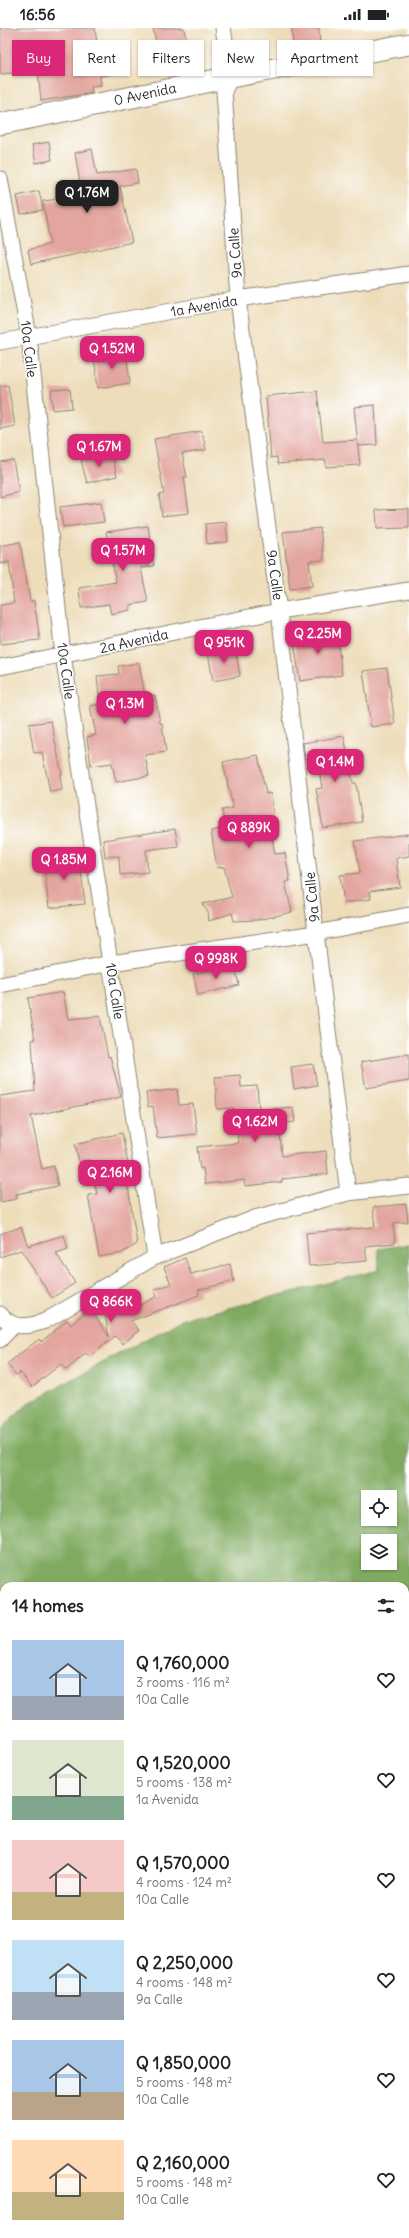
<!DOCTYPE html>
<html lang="en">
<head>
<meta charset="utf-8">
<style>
  body { margin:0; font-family:Delius,sans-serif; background:#f6f6f6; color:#202124; height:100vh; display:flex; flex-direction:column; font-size:15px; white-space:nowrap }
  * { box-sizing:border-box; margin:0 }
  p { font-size:13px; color:#757577 }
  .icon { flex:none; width:22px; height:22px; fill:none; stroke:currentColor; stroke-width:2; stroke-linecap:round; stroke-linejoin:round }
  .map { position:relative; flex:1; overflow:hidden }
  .details { position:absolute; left:0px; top:1554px; width:409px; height:656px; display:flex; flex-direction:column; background:#fff; border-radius:12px 12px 0 0; box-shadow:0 1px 3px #0004 }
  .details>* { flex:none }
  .hud { position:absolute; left:12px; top:12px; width:385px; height:36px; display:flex; gap:8px }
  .fabs { position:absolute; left:361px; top:1462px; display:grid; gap:8px }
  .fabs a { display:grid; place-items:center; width:36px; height:36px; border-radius:0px; background:#fff; box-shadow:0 1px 3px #0004; font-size:20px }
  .price { position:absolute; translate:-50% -34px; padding:0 9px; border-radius:8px; background:#db2777; color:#fff; font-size:13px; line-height:26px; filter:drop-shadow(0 1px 2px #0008) }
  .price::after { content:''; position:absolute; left:50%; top:24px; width:12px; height:9px; margin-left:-6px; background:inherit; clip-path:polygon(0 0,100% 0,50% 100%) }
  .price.selected { background:#222; color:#fff }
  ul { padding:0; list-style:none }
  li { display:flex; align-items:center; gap:12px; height:100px; padding:0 12px }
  li span { display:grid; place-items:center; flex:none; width:112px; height:80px; border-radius:0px; color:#555 }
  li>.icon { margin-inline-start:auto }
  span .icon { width:48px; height:48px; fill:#fffc; stroke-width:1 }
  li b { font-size:17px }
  h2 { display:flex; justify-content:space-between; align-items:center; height:48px; padding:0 12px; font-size:17px }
  .pill { padding:0 14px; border-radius:0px; background:#fff; box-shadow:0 1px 3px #0004; font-size:14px; line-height:36px }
  .pill.selected { background:#db2777; color:#fff }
  .status { display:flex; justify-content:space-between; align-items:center; height:28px; padding:0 20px; background:#fff; direction:ltr }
  .status svg { height:11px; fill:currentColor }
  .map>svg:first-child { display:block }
  .green { fill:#a1c46d; stroke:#66784c }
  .forest { fill:#80aa60; stroke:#566a46; fill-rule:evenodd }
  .building { fill:#e3a59f }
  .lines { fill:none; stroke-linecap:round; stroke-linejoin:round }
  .lane-casing { stroke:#8c8472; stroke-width:9 }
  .street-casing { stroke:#8c8472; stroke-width:17 }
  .secondary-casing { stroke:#8c8472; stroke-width:23 }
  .lane { stroke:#fff; stroke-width:7 }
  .street { stroke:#fff; stroke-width:15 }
  .secondary { stroke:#fff; stroke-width:21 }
  .labels { text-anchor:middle; stroke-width:3; stroke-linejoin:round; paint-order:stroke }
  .street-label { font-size:14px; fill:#2b2b2b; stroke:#fff }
</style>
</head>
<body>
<div class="status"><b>16:56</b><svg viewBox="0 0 49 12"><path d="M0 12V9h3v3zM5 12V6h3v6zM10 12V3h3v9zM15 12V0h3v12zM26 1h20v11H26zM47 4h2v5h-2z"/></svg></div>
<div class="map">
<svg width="409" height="2210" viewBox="0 0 409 2210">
  <rect width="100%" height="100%" fill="#fff"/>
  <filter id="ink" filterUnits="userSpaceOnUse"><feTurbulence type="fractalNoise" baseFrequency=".025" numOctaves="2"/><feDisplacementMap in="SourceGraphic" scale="8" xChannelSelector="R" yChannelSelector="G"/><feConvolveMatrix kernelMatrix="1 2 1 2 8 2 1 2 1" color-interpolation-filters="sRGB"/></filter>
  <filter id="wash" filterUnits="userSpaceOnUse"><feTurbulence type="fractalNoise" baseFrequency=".012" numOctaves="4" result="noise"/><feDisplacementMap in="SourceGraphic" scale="16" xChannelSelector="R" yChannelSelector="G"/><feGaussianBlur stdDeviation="0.9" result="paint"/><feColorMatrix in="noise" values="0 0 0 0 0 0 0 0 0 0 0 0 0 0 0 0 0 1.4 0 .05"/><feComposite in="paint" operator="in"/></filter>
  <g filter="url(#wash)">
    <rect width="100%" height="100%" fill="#edddba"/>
    <path class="green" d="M409,2077V2210H349L350,2206H405V2079Z"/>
    <path class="forest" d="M409,1216V1984L405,1986V1558H4V2161L0,2163V1402L29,1375L181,1292L379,1242L378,1221ZM368,1469H390V1491H368ZM368,1513H390V1535H368Z
      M33,2206H350L349,2210H27Z"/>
    <g id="blocks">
      <path class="building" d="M0,0H95L97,16L116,14L120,45L100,48L101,57L91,58L92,65L41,73L38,43L0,46Z
        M153,0H184L189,30L160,35Z
        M292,0H319L320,20L293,23Z
        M49,114L52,132L36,135L32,117Z
        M92,121L97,147L136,141L138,155L120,158L132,214L31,236L28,222L50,216L43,173L82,168L75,125Z
        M39,163L43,182L21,186L17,168Z
        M126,323L130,355L98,360L94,328Z
        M8,357L15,398L0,401V358Z
        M70,361L72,380L53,382L51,362Z
        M317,363L323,414L357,412L360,437L326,439V432L278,436L277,429L271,430L266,368Z
        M375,377L377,417L358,418L354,379Z
        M202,403L206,422L182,426L187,449H184L189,485L162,488L159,467L164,466L154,411Z
        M111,425L117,448L87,455L81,432Z
        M13,432L19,464L0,469V434Z
        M101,474L104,494L63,499L60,479Z
        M409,481V500L377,501L376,482Z
        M226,494L228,514L207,516L205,496Z
        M148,498L154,538L141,540L148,574L130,577V582L111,586L109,576L81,580L79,560L116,554L106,504Z
        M320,500L324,532L309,533L312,558L290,561L283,504Z
        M20,514L30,573H34L40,612L0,616V577L14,575L9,534L0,536V518Z
        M336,601L342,647L300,653L293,607Z
        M235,620L240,648L213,653L208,625Z
        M139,635L145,669L155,667L160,695H162L166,724L145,727L149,748L116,754L112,735L91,738L87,709L96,707L90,678L100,676L97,648L119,646L118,638Z
        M387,640L395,696L371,699L363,643Z
        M51,693L62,747H60L62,762L50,764L42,724L34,725L29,696Z
        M344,708L353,755H356L362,794L323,800L316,761L322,760L317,729L305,731L303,715Z
        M258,727L266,766L271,765L274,791L269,792L275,826L285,825L290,853L285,854L292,884L258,892L234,893L232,885L209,893L208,884L202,876L232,869L224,839L217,840L211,803L225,800L222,782L233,780L223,734Z
        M175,801L178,818L146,822L148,844L120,847L119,828L105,829L103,812Z
        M409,806V828L396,830L400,859L370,863L371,871L344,875L340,847L360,845L355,813Z
        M79,826L85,876L49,880L43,830Z
        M234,937L239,957L198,967L193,946Z
        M63,964L68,991L100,988L108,1029L110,1028L121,1069L31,1088L42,1141L54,1138L58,1158L16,1166L17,1171L0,1174V1068L35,1063L32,1012H35L28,970Z
        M409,1026V1053L366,1060L361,1034Z
        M313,1036L317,1057L294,1061L291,1039Z
        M240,1047L241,1059L257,1058L259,1082L293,1079L295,1094L279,1096L282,1128L326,1123L328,1146L282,1151V1154L245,1158L244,1152L205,1156L203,1140L200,1141L197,1119L238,1115L234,1080L217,1081L215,1049Z
        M177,1061L179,1077L193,1076L197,1106L157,1110L153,1078L148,1079L146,1065Z
        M122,1105L131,1151L127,1152L137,1216L122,1225L99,1229L88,1167L97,1166L89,1132L79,1134L75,1116Z
        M406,1176L408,1194L393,1195L395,1215L365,1218L367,1233L309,1238L306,1205L375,1199L373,1179Z
        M21,1199L28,1218L64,1207L68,1221L56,1225L75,1255L52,1270L21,1222L0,1229V1206Z
        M185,1230L191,1246L230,1236L234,1253L198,1262L199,1267L131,1293L139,1302L123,1316L115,1308L90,1329L86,1325L66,1342L61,1336L32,1359L20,1344L16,1347L7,1336L39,1311L41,1314L67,1292L71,1297L90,1280L109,1309L102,1270L108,1267L124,1286L157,1268L154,1262L171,1256L164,1239Z"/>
    </g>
  </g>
  <g filter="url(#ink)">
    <use href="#blocks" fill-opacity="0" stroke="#8c8472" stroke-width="1"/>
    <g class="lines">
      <g class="lane-casing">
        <path id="lane" d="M405,2129L409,2127
          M204,2210L211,2206"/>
      </g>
      <g class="street-casing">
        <path id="street" d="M223,0L231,49L224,63L238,271L279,583L316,905L348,1165
          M0,151L29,308L63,627L155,1229
          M0,314L238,271L409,246
          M0,639L279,583L409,562
          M0,957L111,935L316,905L409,887
          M0,1286C13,1302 28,1299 45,1293L155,1229L255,1190L348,1165L409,1158
          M0,1312L14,1297
          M405,2070L409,2069
          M2,2210L8,2206"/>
      </g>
      <g class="secondary-casing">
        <path id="secondary" d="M0,96L231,49L409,16"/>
      </g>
      <use href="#lane" class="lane"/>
      <use href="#street" class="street"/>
      <use href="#secondary" class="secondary"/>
    </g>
  </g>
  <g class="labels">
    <g class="street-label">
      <text transform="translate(145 66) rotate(-12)" y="5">0 Avenida</text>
      <text transform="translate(235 225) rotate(-94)" y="5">9a Calle</text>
      <text transform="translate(204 278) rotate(-10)" y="5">1a Avenida</text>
      <text transform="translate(29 321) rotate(83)" y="5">10a Calle</text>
      <text transform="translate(275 547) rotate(82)" y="5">9a Calle</text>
      <text transform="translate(134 613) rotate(-12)" y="5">2a Avenida</text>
      <text transform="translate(66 643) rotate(82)" y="5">10a Calle</text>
      <text transform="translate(312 869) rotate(-96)" y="5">9a Calle</text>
      <text transform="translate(115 963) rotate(81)" y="5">10a Calle</text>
    </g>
  </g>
</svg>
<div class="fabs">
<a><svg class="icon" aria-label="locate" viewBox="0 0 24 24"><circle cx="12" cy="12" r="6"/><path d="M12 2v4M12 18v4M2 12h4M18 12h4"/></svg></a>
<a><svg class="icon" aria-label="layers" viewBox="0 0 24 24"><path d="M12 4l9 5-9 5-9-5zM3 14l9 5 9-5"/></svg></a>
</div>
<b class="price selected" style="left:87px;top:186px">Q 1.76M</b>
<b class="price" style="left:112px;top:342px">Q 1.52M</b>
<b class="price" style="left:99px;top:440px">Q 1.67M</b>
<b class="price" style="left:123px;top:544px">Q 1.57M</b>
<b class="price" style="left:318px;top:627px">Q 2.25M</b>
<b class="price" style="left:224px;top:636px">Q 951K</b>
<b class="price" style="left:125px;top:697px">Q 1.3M</b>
<b class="price" style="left:335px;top:755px">Q 1.4M</b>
<b class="price" style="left:249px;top:821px">Q 889K</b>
<b class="price" style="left:64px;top:853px">Q 1.85M</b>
<b class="price" style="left:216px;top:952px">Q 998K</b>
<b class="price" style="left:255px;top:1115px">Q 1.62M</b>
<b class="price" style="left:110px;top:1166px">Q 2.16M</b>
<b class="price" style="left:111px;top:1295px">Q 866K</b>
<div class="hud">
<a class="pill selected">Buy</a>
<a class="pill">Rent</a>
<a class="pill">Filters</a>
<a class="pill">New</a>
<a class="pill">Apartment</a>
</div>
<section class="details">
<h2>14 homes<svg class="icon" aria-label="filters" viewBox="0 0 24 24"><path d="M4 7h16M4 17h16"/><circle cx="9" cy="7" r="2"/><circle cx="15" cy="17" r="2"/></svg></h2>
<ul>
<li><span style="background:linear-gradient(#a9c7e8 70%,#9aa5b1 0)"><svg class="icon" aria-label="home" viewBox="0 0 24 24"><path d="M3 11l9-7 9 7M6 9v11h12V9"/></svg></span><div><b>Q 1,760,000</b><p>3 rooms · 116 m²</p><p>10a Calle</p></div><svg class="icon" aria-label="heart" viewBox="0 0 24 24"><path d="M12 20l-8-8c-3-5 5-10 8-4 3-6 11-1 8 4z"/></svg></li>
<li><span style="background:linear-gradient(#dfe7d0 70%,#7fa58c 0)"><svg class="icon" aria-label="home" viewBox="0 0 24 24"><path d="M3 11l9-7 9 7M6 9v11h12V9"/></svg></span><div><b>Q 1,520,000</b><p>5 rooms · 138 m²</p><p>1a Avenida</p></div><svg class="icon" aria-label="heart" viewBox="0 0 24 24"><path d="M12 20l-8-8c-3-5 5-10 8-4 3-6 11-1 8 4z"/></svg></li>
<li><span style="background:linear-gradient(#f6c9c9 65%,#c2b280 0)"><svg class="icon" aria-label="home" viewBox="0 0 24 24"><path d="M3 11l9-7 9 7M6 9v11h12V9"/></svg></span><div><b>Q 1,570,000</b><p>4 rooms · 124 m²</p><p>10a Calle</p></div><svg class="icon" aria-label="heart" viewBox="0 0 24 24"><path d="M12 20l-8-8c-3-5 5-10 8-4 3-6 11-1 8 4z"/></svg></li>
<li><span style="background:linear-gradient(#bfe0f5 65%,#9aa5b1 0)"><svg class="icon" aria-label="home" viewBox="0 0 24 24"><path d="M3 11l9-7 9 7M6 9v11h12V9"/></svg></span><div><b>Q 2,250,000</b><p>4 rooms · 148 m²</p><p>9a Calle</p></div><svg class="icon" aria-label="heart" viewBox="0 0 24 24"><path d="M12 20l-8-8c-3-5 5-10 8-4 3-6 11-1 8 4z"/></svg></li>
<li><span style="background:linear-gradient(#a9c7e8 65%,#b9a48a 0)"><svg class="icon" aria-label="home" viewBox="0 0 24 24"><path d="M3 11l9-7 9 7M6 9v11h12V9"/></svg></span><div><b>Q 1,850,000</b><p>5 rooms · 148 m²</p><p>10a Calle</p></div><svg class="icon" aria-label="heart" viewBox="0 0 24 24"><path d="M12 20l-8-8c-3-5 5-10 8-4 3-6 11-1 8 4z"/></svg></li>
<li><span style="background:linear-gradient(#ffd9b3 65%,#c2b280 0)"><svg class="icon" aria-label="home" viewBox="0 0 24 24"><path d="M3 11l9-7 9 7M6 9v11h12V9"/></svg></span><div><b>Q 2,160,000</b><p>5 rooms · 148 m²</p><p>10a Calle</p></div><svg class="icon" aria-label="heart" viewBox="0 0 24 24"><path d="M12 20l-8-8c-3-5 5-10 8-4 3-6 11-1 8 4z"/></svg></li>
</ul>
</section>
</div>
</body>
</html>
